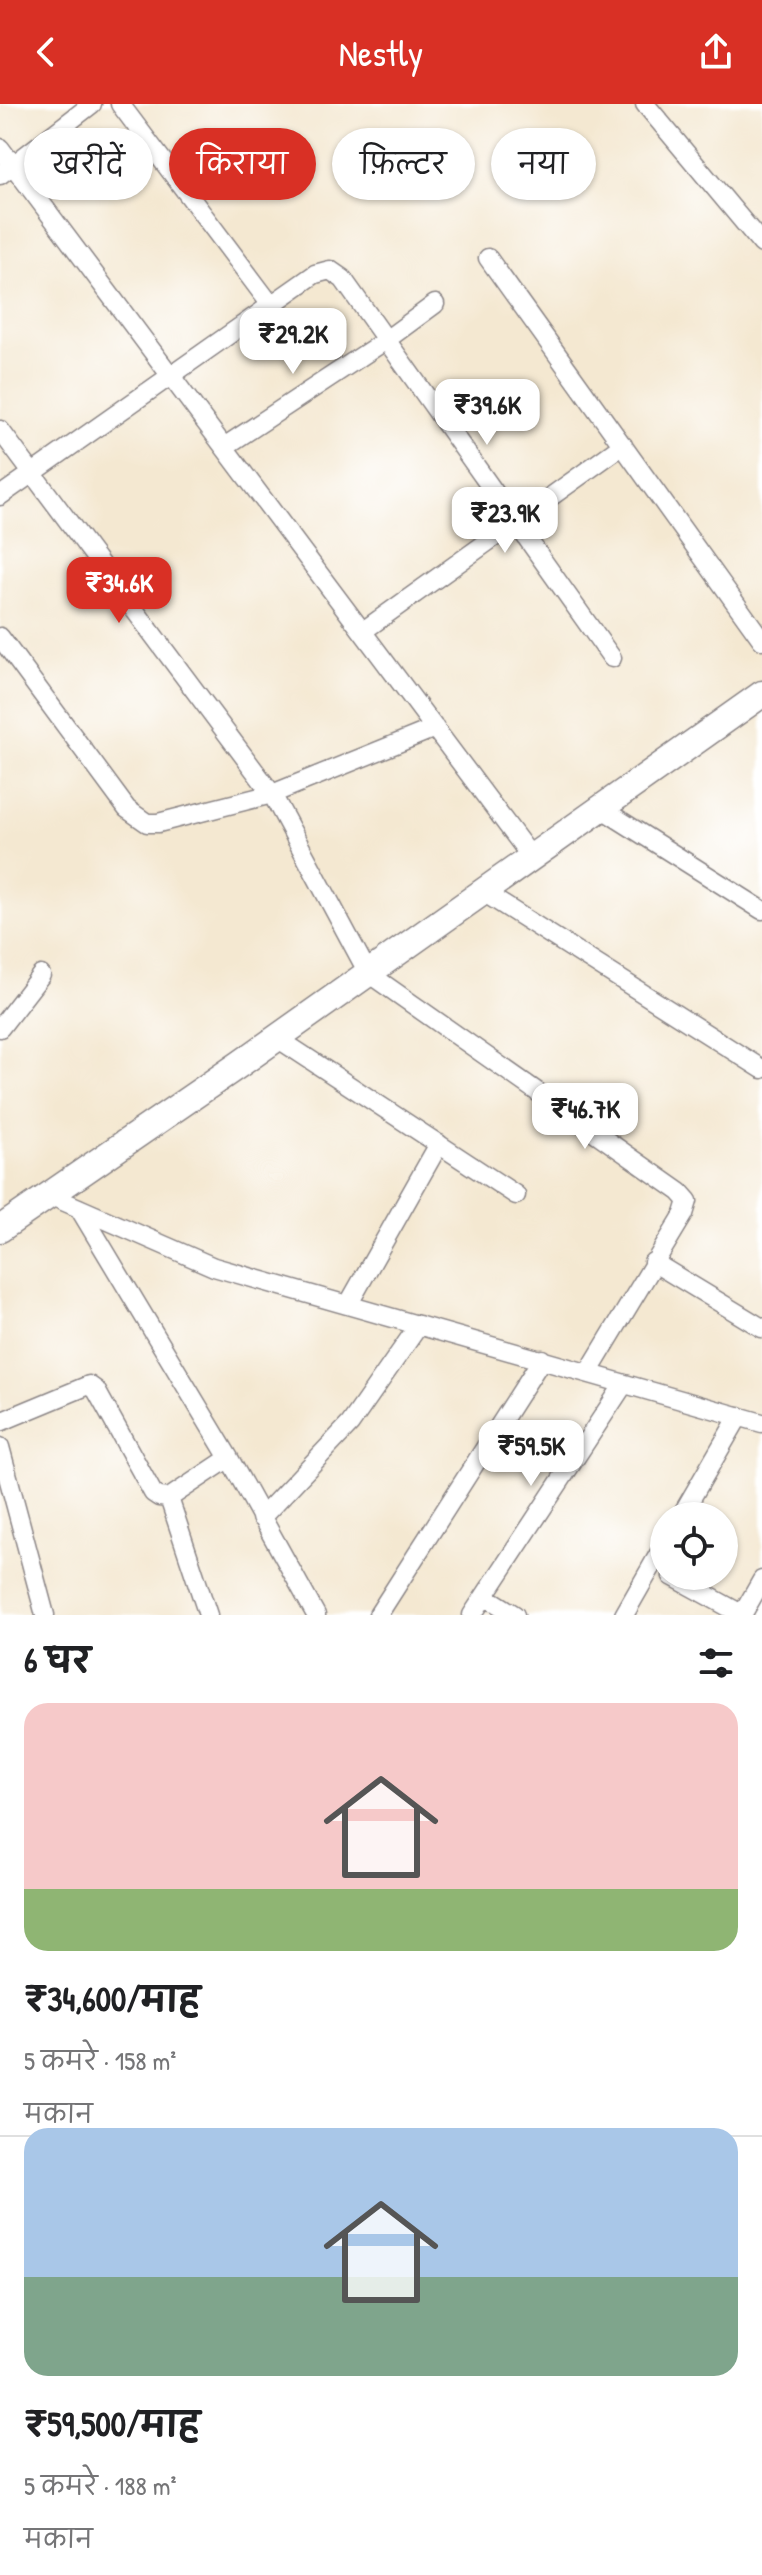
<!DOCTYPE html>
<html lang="hi">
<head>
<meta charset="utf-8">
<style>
  body { margin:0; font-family:"Patrick Hand","Playpen Sans Deva",sans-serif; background:#f6f6f6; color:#202124; height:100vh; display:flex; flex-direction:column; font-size:30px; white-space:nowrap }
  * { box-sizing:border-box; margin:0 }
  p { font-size:26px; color:#757577 }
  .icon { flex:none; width:44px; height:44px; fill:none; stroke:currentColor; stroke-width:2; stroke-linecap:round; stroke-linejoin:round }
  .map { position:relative; height:1511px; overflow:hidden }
  .details { display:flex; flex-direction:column; background:#fff; flex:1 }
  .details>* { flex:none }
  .guide { position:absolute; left:24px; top:24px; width:714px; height:72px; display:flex; gap:16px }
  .buttons { position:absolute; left:650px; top:1398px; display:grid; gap:16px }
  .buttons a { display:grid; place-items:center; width:88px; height:88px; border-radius:50%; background:#fff; box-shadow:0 2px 6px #0004; font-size:40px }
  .price { position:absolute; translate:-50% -68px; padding:0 18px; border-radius:16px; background:#fff; color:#222; font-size:26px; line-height:52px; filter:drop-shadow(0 2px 4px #0008) }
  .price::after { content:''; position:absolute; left:50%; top:48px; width:24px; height:18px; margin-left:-12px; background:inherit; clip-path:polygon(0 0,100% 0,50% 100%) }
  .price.active { background:#d93025; color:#fff }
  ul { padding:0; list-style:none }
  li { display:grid; align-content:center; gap:16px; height:424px; padding:0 24px }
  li+li { border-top:2px solid #e0e0e0 }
  li span { display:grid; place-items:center; height:248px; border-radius:24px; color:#555 }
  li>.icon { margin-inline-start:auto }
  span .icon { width:144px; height:144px; fill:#fffc; stroke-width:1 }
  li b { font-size:34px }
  h2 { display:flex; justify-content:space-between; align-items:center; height:96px; padding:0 24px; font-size:34px }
  .tag { padding:0 28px; border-radius:36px; background:#fff; box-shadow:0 2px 6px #0004; font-size:28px; line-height:72px }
  .tag.active { background:#d93025; color:#fff }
  header { display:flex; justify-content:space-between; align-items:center; height:104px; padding:0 24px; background:#d93025; color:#fff; font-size:36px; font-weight:600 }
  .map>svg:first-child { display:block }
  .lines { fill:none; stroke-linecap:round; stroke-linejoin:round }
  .street-casing { stroke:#8b8586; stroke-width:21 }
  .secondary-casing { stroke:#8b8586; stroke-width:29 }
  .street { stroke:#fff; stroke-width:18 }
  .secondary { stroke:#fff; stroke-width:26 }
</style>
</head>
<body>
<header><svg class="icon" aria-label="back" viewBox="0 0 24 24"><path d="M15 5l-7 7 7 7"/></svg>Nestly<svg class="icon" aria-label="share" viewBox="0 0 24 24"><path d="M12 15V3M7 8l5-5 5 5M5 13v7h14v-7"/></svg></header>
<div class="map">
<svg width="762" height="1511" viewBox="0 0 762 1511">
  <rect width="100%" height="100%" fill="#fff"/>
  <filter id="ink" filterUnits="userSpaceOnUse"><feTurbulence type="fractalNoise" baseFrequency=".0125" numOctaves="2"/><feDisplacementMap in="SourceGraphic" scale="16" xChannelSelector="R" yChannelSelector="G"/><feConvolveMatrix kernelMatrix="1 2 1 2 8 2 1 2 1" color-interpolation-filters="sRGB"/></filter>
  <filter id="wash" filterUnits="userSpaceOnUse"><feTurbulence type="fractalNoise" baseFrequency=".006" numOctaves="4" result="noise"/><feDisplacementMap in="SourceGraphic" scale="32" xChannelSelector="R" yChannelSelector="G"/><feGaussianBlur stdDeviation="1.8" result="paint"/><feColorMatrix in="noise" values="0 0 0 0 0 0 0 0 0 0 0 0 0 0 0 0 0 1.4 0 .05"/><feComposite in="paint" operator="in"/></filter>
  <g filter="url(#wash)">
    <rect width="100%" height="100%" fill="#f4e8d1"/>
  </g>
  <g filter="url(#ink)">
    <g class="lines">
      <g class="street-casing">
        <path id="street" d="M120,0L271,201
          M645,0L762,140
          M0,44L532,754
          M0,71L92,0
          M488,154L762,536
          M0,326L272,690L368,869L680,1088L688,1097L684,1110L588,1269
          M224,343L386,236L435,200
          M0,392L315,170L330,166L343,175L612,554
          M363,527L623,341
          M0,533L127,705L147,719H158L272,690L435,624
          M602,705L762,806
          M483,788L762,965
          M0,924L41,871
          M277,934L516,1091
          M49,1091L214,1163L762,1319
          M79,1104L229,1354L316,1511
          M653,1158L762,1224
          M348,1201L439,1040
          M0,1318L89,1281L96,1286L153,1389L159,1393L169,1394L229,1354
          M0,1343L45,1511
          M169,1394L208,1511
          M681,1412L739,1312
          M261,1414L350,1320L419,1221
          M672,1472L743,1511
          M485,1492L515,1511
          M378,1511L542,1255
          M472,1511L624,1280
          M624,1511L664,1441
          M742,1511L762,1476"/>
      </g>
      <g class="secondary-casing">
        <path id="secondary" d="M0,1125L240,960L762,590"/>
      </g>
      <use href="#street" class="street"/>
      <use href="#secondary" class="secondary"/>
    </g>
  </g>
</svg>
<div class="buttons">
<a><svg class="icon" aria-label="locate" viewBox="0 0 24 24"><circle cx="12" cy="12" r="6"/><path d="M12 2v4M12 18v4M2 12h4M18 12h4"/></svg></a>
</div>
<b class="price" style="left:293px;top:272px">₹29.2K</b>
<b class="price" style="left:487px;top:343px">₹39.6K</b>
<b class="price" style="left:505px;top:451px">₹23.9K</b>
<b class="price active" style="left:119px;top:521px">₹34.6K</b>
<b class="price" style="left:585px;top:1047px">₹46.7K</b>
<b class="price" style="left:531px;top:1384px">₹59.5K</b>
<div class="guide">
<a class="tag">खरीदें</a>
<a class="tag active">किराया</a>
<a class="tag">फ़िल्टर</a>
<a class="tag">नया</a>
</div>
</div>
<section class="details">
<h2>6 घर<svg class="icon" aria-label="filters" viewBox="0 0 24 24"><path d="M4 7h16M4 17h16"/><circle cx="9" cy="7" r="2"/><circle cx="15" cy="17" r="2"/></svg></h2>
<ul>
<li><span style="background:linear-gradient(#f6c9c9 75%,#8fb573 0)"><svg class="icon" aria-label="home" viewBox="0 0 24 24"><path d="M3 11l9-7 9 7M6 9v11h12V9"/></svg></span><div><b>₹34,600/माह</b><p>5 कमरे · 158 m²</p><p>मकान</p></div></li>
<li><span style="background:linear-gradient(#a9c7e8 60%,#7fa58c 0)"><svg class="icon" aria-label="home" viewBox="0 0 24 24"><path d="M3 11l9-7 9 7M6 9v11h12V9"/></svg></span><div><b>₹59,500/माह</b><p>5 कमरे · 188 m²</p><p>मकान</p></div></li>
</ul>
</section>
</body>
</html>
